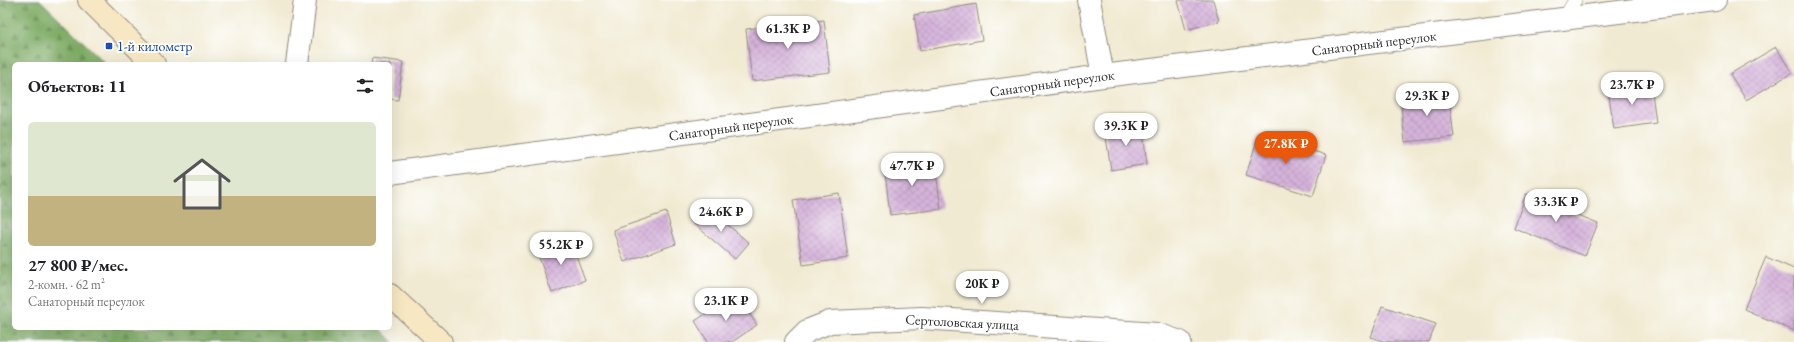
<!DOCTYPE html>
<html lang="ru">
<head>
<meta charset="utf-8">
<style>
  body { margin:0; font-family:"EB Garamond",serif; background:#f6f6f6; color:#202124; height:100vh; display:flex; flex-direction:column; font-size:15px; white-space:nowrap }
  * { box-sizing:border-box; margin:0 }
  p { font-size:13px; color:#757577 }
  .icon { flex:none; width:22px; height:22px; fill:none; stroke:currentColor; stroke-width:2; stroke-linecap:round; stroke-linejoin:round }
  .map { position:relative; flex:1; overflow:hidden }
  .drawer { position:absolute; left:12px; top:62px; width:380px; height:268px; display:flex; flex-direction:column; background:#fff; border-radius:6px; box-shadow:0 4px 16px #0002 }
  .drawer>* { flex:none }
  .price { position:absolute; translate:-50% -34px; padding:0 9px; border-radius:14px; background:#fff; color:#222; font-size:13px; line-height:26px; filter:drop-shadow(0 1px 2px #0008) }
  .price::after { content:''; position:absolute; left:50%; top:24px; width:12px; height:9px; margin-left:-6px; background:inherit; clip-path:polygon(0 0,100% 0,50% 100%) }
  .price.current { background:#ea580c; color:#fff }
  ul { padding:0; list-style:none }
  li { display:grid; align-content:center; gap:8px; height:212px; padding:0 16px }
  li+li { border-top:1px solid #e0e0e0 }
  li span { display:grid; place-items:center; height:124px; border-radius:6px; color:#555 }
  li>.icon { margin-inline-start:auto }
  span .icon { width:72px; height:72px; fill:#fffc; stroke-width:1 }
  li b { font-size:17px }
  h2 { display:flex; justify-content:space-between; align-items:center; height:48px; padding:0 16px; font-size:17px }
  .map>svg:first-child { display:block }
  .forest { fill:url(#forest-firs); stroke:#546a47 }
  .building { fill:url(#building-cross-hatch) }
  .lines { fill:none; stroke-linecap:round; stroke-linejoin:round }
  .lane-casing { stroke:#8e8a7e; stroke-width:14 }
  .street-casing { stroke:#8e8a7e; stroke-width:24 }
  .secondary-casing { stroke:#8e8a7e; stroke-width:24 }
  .lane { stroke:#fff; stroke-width:13 }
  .street { stroke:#fff; stroke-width:22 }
  .secondary { stroke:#f7e8c3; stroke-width:22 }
  .transit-dot { fill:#1a4fb4; stroke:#fff; stroke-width:1.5 }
  .labels { text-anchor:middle; stroke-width:3.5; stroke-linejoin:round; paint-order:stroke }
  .street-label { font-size:14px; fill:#2b2b2b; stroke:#fff }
  .transit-label { font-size:14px; fill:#164399; stroke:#fff; text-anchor:start }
</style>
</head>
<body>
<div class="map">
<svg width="1794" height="342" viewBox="0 0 1794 342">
  <defs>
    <pattern id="forest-firs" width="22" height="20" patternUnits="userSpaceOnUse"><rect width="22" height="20" fill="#7daa63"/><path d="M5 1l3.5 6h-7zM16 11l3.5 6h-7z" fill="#678b52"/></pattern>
    <pattern id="building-cross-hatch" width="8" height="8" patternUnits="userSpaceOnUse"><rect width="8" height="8" fill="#d5b3da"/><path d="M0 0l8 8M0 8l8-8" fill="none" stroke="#b79abb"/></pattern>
  </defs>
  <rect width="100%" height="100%" fill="#fff"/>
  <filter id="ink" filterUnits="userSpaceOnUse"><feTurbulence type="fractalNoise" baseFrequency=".025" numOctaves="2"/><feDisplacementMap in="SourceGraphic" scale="8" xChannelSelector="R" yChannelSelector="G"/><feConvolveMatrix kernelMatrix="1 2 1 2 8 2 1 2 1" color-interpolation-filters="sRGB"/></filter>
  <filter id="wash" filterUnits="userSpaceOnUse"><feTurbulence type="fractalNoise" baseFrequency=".012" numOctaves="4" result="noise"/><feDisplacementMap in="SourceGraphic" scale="16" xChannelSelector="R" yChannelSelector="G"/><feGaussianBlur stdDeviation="0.9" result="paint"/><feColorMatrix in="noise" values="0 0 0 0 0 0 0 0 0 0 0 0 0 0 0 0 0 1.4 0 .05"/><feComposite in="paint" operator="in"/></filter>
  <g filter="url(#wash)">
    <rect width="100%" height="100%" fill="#f1ead2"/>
    <path class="forest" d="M0,0H40L106,64H14V328H380L394,342H0Z"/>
    <g id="blocks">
      <path class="building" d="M1180,0H1213L1219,21L1186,30L1178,1Z
        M976,4L982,40L920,51L914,15Z
        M824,20L830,72L752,81L746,29Z
        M1776,47L1792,73L1746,100L1730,74Z
        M372,58L403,62L398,100L390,99V64H371Z
        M1651,84L1656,123L1614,129L1608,90Z
        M1448,91L1454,137L1405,142L1400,97Z
        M1142,124L1147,164L1111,170L1105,130Z
        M1259,134L1326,155L1313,196L1246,175Z
        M934,158L941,209L890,215L884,164Z
        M1548,192L1574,202L1570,212L1598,223L1585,256L1514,228L1526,194L1544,202Z
        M839,193L848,258L803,265L793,200Z
        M707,207L749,243L735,259L693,223Z
        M666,212L676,244L624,262L613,230Z
        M570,239L585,280L552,293L537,252Z
        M1766,257L1794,269V331L1744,309Z
        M736,294L757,325L732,342H708L695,321Z
        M1382,306L1436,324L1429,342H1385L1371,337Z"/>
    </g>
  </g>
  <g filter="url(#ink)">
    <use href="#blocks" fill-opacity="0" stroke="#8e8a7e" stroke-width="1"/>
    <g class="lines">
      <g class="lane-casing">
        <path id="lane" d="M1564,19L1575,0"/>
      </g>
      <g class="street-casing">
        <path id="street" d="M1089,0L1103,76
          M297,64L305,0
          M390,173L1103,76L1715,0
          M796,342L807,331L830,322L922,318L1157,334L1180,342"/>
      </g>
      <g class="secondary-casing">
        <path id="secondary" d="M89,0L154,64
          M390,295L441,342"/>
      </g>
      <use href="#lane" class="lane"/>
      <use href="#street" class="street"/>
      <use href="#secondary" class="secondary"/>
    </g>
  </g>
  <rect class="transit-dot" x="105" y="42" width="8" height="8" rx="2"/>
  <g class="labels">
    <g class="street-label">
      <text transform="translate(1374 43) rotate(-7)" y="5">Санаторный переулок</text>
      <text transform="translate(1052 83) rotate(-8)" y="5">Санаторный переулок</text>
      <text transform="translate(731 127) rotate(-8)" y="5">Санаторный переулок</text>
      <text transform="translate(962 322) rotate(3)" y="5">Сертоловская улица</text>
    </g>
    <g class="transit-label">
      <text x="117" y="51">1-й километр</text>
    </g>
  </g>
</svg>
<b class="price" style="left:788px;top:50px">61.3K ₽</b>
<b class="price" style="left:1632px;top:106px">23.7K ₽</b>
<b class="price" style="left:1427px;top:117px">29.3K ₽</b>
<b class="price" style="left:1126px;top:147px">39.3K ₽</b>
<b class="price current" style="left:1286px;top:165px">27.8K ₽</b>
<b class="price" style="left:912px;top:187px">47.7K ₽</b>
<b class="price" style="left:1556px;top:223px">33.3K ₽</b>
<b class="price" style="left:721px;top:233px">24.6K ₽</b>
<b class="price" style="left:561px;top:266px">55.2K ₽</b>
<b class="price" style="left:982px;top:305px">20K ₽</b>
<b class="price" style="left:726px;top:322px">23.1K ₽</b>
<section class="drawer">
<h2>Объектов: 11<svg class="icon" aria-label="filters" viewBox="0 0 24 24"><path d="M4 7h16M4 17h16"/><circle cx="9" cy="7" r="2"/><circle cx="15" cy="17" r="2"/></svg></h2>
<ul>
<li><span style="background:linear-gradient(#dfe7d0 60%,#c2b280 0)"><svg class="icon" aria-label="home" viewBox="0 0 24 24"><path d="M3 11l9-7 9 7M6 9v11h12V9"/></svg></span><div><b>27 800 ₽/мес.</b><p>2-комн. · 62 m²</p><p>Санаторный переулок</p></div></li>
</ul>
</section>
</div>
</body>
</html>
